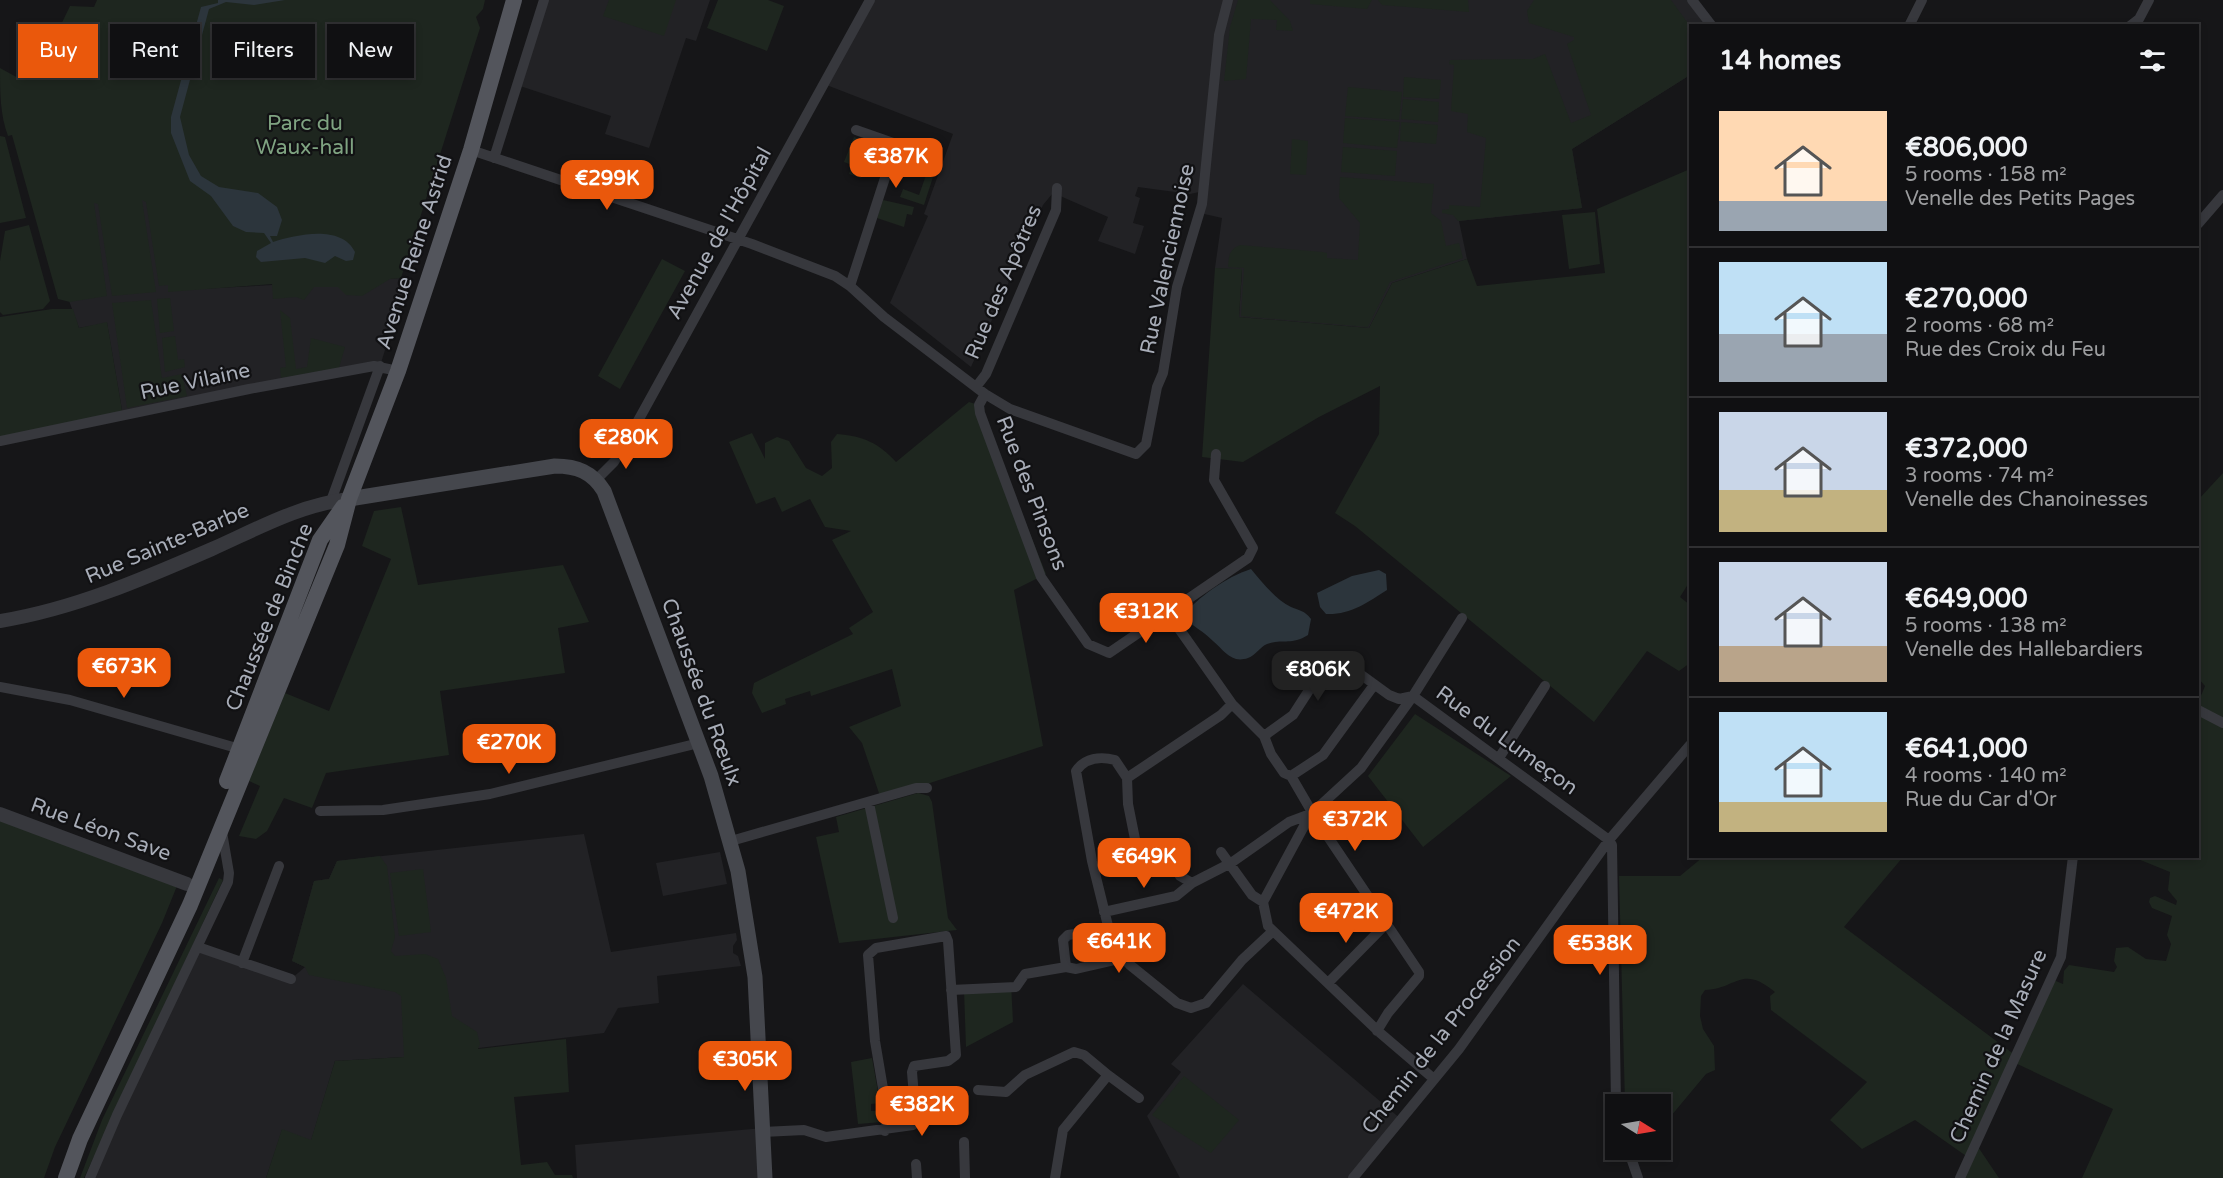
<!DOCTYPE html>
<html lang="en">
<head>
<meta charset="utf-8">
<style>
  body { margin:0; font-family:"Varela Round",sans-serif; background:#19191b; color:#f1f3f6; height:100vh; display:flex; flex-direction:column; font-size:22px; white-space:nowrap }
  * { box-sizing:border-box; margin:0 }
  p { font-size:20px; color:#9c9d9f }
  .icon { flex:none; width:33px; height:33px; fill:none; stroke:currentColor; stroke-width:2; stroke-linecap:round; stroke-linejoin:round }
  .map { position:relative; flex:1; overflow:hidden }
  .sheet { position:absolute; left:1689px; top:24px; width:510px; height:834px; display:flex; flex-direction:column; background:#101012; border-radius:0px; box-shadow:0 3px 9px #0003,0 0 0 2px #303032 }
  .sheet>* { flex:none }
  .banner { position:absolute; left:18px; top:24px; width:570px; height:54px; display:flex; gap:12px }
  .needle { width:39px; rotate:101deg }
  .controls { position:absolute; left:1605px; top:1094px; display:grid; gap:12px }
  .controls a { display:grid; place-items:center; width:66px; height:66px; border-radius:0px; background:#101012; box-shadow:0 3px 9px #0003,0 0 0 2px #303032; font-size:30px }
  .price { position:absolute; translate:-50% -51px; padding:0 14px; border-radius:12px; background:#ea580c; color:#fff; font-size:20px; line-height:39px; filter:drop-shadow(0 2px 3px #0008) }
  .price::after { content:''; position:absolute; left:50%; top:36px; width:18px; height:14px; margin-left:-9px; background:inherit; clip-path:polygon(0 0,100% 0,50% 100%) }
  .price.selected { background:#222; color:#fff }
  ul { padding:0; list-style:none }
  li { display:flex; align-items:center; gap:18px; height:150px; padding:0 30px }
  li+li { border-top:2px solid #303032 }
  li span { display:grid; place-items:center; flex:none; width:168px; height:120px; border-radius:0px; color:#555 }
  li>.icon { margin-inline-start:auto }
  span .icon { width:72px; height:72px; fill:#fffc; stroke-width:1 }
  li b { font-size:26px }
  h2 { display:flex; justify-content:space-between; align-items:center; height:72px; padding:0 30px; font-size:26px }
  .chip { padding:0 21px; border-radius:0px; background:#101012; box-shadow:0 3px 9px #0003,0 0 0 2px #303032; font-size:21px; line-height:54px }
  .chip.selected { background:#ea580c; color:#fff }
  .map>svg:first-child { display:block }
  .built { fill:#222225 }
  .green { fill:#1e261f }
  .water { fill:#2c353c }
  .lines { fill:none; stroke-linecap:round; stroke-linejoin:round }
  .minor { stroke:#37383d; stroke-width:10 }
  .tertiary { stroke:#37383d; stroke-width:14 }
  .secondary { stroke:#45474d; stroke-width:15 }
  .primary { stroke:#53555c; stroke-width:16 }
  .labels { text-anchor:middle; stroke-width:4.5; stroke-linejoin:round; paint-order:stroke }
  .park-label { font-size:21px; fill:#7fa381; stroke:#111113 }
  .street-label { font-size:21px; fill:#a8adb8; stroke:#111113 }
</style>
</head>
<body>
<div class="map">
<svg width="2223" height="1178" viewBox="0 0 2223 1178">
  <rect width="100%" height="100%" fill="#161618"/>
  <path class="built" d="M544,0H710L696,41L686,38L649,148L605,134L611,116L517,85Z
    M870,0H1692L1712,25L1690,26V75L1572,149L1582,208L1459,221L1467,259L1392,283L1369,328L1239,317L1242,270L1215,268L1222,218L1200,213L1204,191L1190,194L1138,187L1135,196L1140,198L1133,223L1144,226L1135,254L1098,241L1108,217L1058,195L1057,188L1043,205L971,367L890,303L928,216L924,214L953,134L824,84Z
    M150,164L199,289L401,278L407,280L380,366L123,416L107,323L79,328L68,298L53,181Z
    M584,834L611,952L736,933L737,940L733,946V953L738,956L741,966L657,976L659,1003L618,1008L604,1033L404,1057L335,1061L311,1141L282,1130L266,1178H90L198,947L291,979L305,967L292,961L314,881L329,879L337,861Z
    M720,852L727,884L663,896L656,863Z
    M1243,984L1402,1120L1353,1178H1180L1147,1116L1181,1072L1171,1064Z
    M763,1128L765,1178H577L575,1145Z"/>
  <path class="green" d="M97,0H485L483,9L476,17L480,28L401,278L390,279L362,296L346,295L338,287H314L304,300L296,297L273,299L272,284L168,292V285L159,286L146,202L142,200L156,292L112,296L98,204L94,203L107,296L70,302L58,299L12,135L8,136C0,115 0,92 0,68L20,79L23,64L41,66L70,6L94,7Z
    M609,0H676L664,36L603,16Z
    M718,0H768L784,6L767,51L707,28Z
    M1238,0H1270L1290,21L1293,31L1276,30L1277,20L1251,19L1246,79L1224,81L1230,27Z
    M1310,0H1372L1367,9L1310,4Z
    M1378,0H1468L1469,12L1382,5Z
    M1534,0H1671L1690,26V75L1572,149L1582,208L1458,221L1453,215L1442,213V210L1449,209V205L1480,207L1486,138L1467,132L1468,114L1451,111L1454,65L1449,64L1450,60L1533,59L1545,54L1571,123L1591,115L1567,44L1574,40V37L1529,23L1527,11Z
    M1404,77L1441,80L1439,99L1403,97Z
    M1348,87L1402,92L1399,120L1345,116Z
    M1403,99L1439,102L1438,122L1401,119Z
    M1345,118L1400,122L1397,148L1343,143Z
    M1401,122L1438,125L1436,144L1400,141Z
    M0,136L5,137L26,218L0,223Z
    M854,137L874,145L861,178L849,174L852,165L844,162Z
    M1292,139L1308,141L1306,175L1290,174Z
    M1343,147L1397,151L1395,176L1341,172Z
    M1690,169V581L1680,597L1690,605V663L1679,671L1647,651L1594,722L1355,526L1335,513L1379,434L1380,386L1319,417L1243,462L1202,457L1215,268L1242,269L1239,317L1369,328L1392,283L1467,259L1477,286L1605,273L1597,209Z
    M926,175L933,177L924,205L900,197L903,189L919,195Z
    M1340,177L1434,184L1431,213L1441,221L1446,246L1459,243L1463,258L1390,282L1368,327L1241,316L1244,268L1228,267C1229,255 1229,250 1240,245L1322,252L1327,253V258L1358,260L1360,223L1339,198Z
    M883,200L914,207L912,215L907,214L904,227L877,218Z
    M1595,212L1600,264L1569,269L1562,215Z
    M29,225L50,301L43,309L3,315L0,312V261L5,231Z
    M662,259L685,271L620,389L598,376Z
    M170,298L174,331L160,333L157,299Z
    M151,300L162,378L182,374L187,396L127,408L112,303Z
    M52,309H73L79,328L107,322L123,416L0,441V317Z
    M280,310L290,318L296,369L307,367L311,338L345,347L339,368L281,378L280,368L286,367Z
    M175,336L178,360L184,359L185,367L165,372L162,338Z
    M969,402L979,405L1046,574L1014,590L1043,746L881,799L862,743L849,727L901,706L892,669L811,696L810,691L785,699L786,704L762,713L752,693L754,683L853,634L849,628L873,612L832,540L851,531L825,527L810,499L782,512L775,497L756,504L729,442L752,433L765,459V443L777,437L789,441L806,468L822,476L832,468L831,442L837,434C863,436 879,443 896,462Z
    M2223,473V1178H2082L2113,1109L2013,1062L1976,1144L1999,1178H1960L1969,1158L1915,1120L1862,1149L1830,1120L1867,1082L1771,1010L1770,996L1775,992C1741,964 1737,989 1705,990L1701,996L1700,1016L1703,1029L1714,1046L1715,1070L1706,1074L1661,1128L1660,1104H1625L1619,876H1680L1703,857H1903L1844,927L2015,1055L2051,979L2063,984L2064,971L2069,965L2114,972L2117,967L2114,961L2116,948L2128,947L2146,959L2166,961L2171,944L2167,935L2172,916L2152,908L2149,902L2150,898L2155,896L2176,905L2177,901L2168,890L2170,872L2133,857L2198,856V703L2205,686L2198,678V500Z
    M401,507L418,585L563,565L589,622L558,628L565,673L440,691L449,755L326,773L312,808L284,798L267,831L256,839L239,836L260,786L249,781L285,693L329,711L391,559L362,546L374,511Z
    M1415,714L1511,776L1423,847L1368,776Z
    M918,793L929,796L932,802L948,918L957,930L839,943L816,837L839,832L836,817Z
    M0,814L179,881L162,923L55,1147L44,1178H0Z
    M380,856L387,866L395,937L391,951L395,956L425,954L438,959L446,978L452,1016L477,1032L480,1044L478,1049L566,1039L569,1092L514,1097L521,1165L547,1162L555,1175H572L573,1178H266L282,1129L311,1140L335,1061L404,1057L401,996L395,992L309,975L305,967L292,961L314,881L329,879L337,861Z
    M423,869L431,932L399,936L390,873Z
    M219,878L223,880L84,1178H80L102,1120Z
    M1011,983L1013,1022L966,1047L964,990Z
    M872,1058L880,1103L871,1104V1111H881L882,1122L858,1124L851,1062Z
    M1184,1076L1239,1120L1211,1153L1152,1115Z"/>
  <path class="water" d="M218,0H285L254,5L226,2L209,9L180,117L189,155L201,176L219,187L258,193L277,207L282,220L277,236H270L273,242C296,235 341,224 355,252L353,260L346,261L335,256L325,263L305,258L261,262L256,257L257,251L271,243L264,233L246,232L233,226L211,196L190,181L171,133V117L201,7L218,3Z
    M1251,569C1261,581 1276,600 1291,607C1300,611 1304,610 1311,619L1308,635C1290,646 1284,638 1267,644C1260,647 1256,655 1248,658C1231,664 1224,650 1213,641C1204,632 1192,625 1182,617C1198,597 1226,577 1251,569Z
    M1379,570L1386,574L1387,590C1367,603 1350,615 1326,614L1320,607L1317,593L1352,576Z"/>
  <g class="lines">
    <path class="minor" d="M1692,0L1712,26
      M1909,26L1922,0
      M2130,26L2139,19L2149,0
      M471,150L752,244L835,276L850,286L884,317L985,394L1010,409L1136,454L1146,444L1157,387L1163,373L1177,287L1202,204L1219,35L1228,0
      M494,158L544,0
      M2198,224L2223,195
      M850,286L896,144L856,130
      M976,387L986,374L1056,210L1057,188
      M985,394L979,405L980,413L1041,577L1088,644L1109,653L1248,558L1253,548L1214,480L1216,454
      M0,441L249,389L374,366L398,371
      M596,480L614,462L628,439L870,0
      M331,501L380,366
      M1168,613L1232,704L1264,736L1271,754L1284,773L1291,776L1316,819L1419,972V976L1388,1013L1377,1031
      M0,687L70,700L240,749
      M1232,704L1221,715L1127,778L1128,804L1137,849L1171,860L1180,876L1192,883L1231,863L1289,822L1313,813
      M2198,710L2223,723
      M1264,736L1293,715L1324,667L1333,662L1345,663L1389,695L1399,699L1413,696L1462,618
      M1499,758L1545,686
      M1291,776L1323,755L1374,685
      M1127,778L1115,760C1100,756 1085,758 1076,771L1092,861L1111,938L1119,953L1130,965L1177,1003L1191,1008L1206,1003L1242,960L1273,931
      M869,803L893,918
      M320,811L383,810L490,794L699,743
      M731,841L916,788H927
      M1221,852L1252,895L1263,902
      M1104,912L1176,896L1192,883
      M1109,929L1068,935L1063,940L1066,967L1076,969L1124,958
      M198,947L291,979
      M242,963L279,866
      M1328,983L1386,924
      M951,990L1016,987L1025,974L1066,967
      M1108,1075L1139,1098
      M1434,1079L1379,1032L1268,926L1263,902L1310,815L1361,768L1413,696L1609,840L1612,845L1616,1104
      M978,1090L1006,1092L1025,1075L1074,1052L1084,1055L1108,1075L1063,1130L1055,1178
      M887,1108L915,1106
      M763,1132L804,1130L826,1137L913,1125L916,1121L912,1072L914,1066L948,1061L956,1055L948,941L946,936L876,948L868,955L875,1041L888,1118L885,1131
      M964,1142L965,1178
      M1628,1149L1638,1178
      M916,1164L917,1178
      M90,1178L117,1115L228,882L229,873L222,832
      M1353,1178L1459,1049L1609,840L1690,745
      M1960,1178L2061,957L2073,856"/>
    <path class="tertiary" d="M0,621C74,609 143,579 212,549C257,529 299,505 349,499
      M0,814L187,884"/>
    <path class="secondary" d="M349,499L555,466C577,466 592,472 604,491L711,776L738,871L755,977L765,1178"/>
    <path class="primary" d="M227,781L320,540L343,507
      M66,1178L80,1139L190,905L337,545L349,499L398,371L471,150L514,0"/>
  </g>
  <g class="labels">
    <g class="park-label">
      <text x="305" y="130">Parc du<tspan x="305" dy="24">Waux-hall</tspan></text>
    </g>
    <g class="street-label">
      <text transform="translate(719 233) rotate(-61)" y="7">Avenue de l'Hôpital</text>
      <text transform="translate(414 252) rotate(-72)" y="7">Avenue Reine Astrid</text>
      <text transform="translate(1167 259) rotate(-78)" y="7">Rue Valenciennoise</text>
      <text transform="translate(1003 282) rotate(-67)" y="7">Rue des Apôtres</text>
      <text transform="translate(195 381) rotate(-12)" y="7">Rue Vilaine</text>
      <text transform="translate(1032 493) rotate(69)" y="7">Rue des Pinsons</text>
      <text transform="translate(167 543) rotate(-23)" y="7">Rue Sainte-Barbe</text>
      <text transform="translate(269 617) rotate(-68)" y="7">Chaussée de Binche</text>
      <text transform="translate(702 692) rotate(70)" y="7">Chaussée du Rœulx</text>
      <text transform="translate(1507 740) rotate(36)" y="7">Rue du Lumeçon</text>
      <text transform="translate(101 829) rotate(20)" y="7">Rue Léon Save</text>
      <text transform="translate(1441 1035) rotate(-52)" y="7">Chemin de la Procession</text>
      <text transform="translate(1998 1046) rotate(-66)" y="7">Chemin de la Masure</text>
    </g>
  </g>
</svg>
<div class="controls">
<a><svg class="needle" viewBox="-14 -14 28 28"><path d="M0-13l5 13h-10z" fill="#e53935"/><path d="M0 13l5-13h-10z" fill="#9c9d9f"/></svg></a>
</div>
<b class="price" style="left:896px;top:189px">€387K</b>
<b class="price" style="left:607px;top:211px">€299K</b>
<b class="price" style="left:626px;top:470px">€280K</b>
<b class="price" style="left:1146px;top:644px">€312K</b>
<b class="price" style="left:124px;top:699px">€673K</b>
<b class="price selected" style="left:1318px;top:702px">€806K</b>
<b class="price" style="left:509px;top:775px">€270K</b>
<b class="price" style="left:1355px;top:852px">€372K</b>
<b class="price" style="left:1144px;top:889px">€649K</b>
<b class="price" style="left:1346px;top:944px">€472K</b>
<b class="price" style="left:1119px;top:974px">€641K</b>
<b class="price" style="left:1600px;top:976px">€538K</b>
<b class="price" style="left:745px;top:1092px">€305K</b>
<b class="price" style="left:922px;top:1137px">€382K</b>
<div class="banner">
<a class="chip selected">Buy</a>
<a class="chip">Rent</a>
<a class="chip">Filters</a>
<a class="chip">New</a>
</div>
<section class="sheet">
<h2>14 homes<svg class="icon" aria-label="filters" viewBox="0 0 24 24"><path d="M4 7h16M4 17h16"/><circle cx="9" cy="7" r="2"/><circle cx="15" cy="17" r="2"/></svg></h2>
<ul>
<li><span style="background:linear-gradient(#ffd9b3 75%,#9aa5b1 0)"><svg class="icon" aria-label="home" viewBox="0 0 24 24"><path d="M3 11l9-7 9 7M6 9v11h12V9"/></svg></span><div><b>€806,000</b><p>5 rooms · 158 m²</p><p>Venelle des Petits Pages</p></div></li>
<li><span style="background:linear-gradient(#bfe0f5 60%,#9aa5b1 0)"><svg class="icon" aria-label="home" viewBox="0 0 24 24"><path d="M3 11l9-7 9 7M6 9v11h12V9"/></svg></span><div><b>€270,000</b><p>2 rooms · 68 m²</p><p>Rue des Croix du Feu</p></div></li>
<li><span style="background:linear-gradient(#c9d6e8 65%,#c2b280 0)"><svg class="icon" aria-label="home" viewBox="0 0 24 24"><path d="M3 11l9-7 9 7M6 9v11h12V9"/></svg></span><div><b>€372,000</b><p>3 rooms · 74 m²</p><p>Venelle des Chanoinesses</p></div></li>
<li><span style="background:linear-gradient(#c9d6e8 70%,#b9a48a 0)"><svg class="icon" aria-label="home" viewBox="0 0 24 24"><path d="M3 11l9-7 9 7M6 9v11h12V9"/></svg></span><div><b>€649,000</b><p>5 rooms · 138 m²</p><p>Venelle des Hallebardiers</p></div></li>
<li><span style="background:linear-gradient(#bfe0f5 75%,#c2b280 0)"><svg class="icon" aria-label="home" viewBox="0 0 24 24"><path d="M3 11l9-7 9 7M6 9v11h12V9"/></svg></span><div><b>€641,000</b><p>4 rooms · 140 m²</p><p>Rue du Car d'Or</p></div></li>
</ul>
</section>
</div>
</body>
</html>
